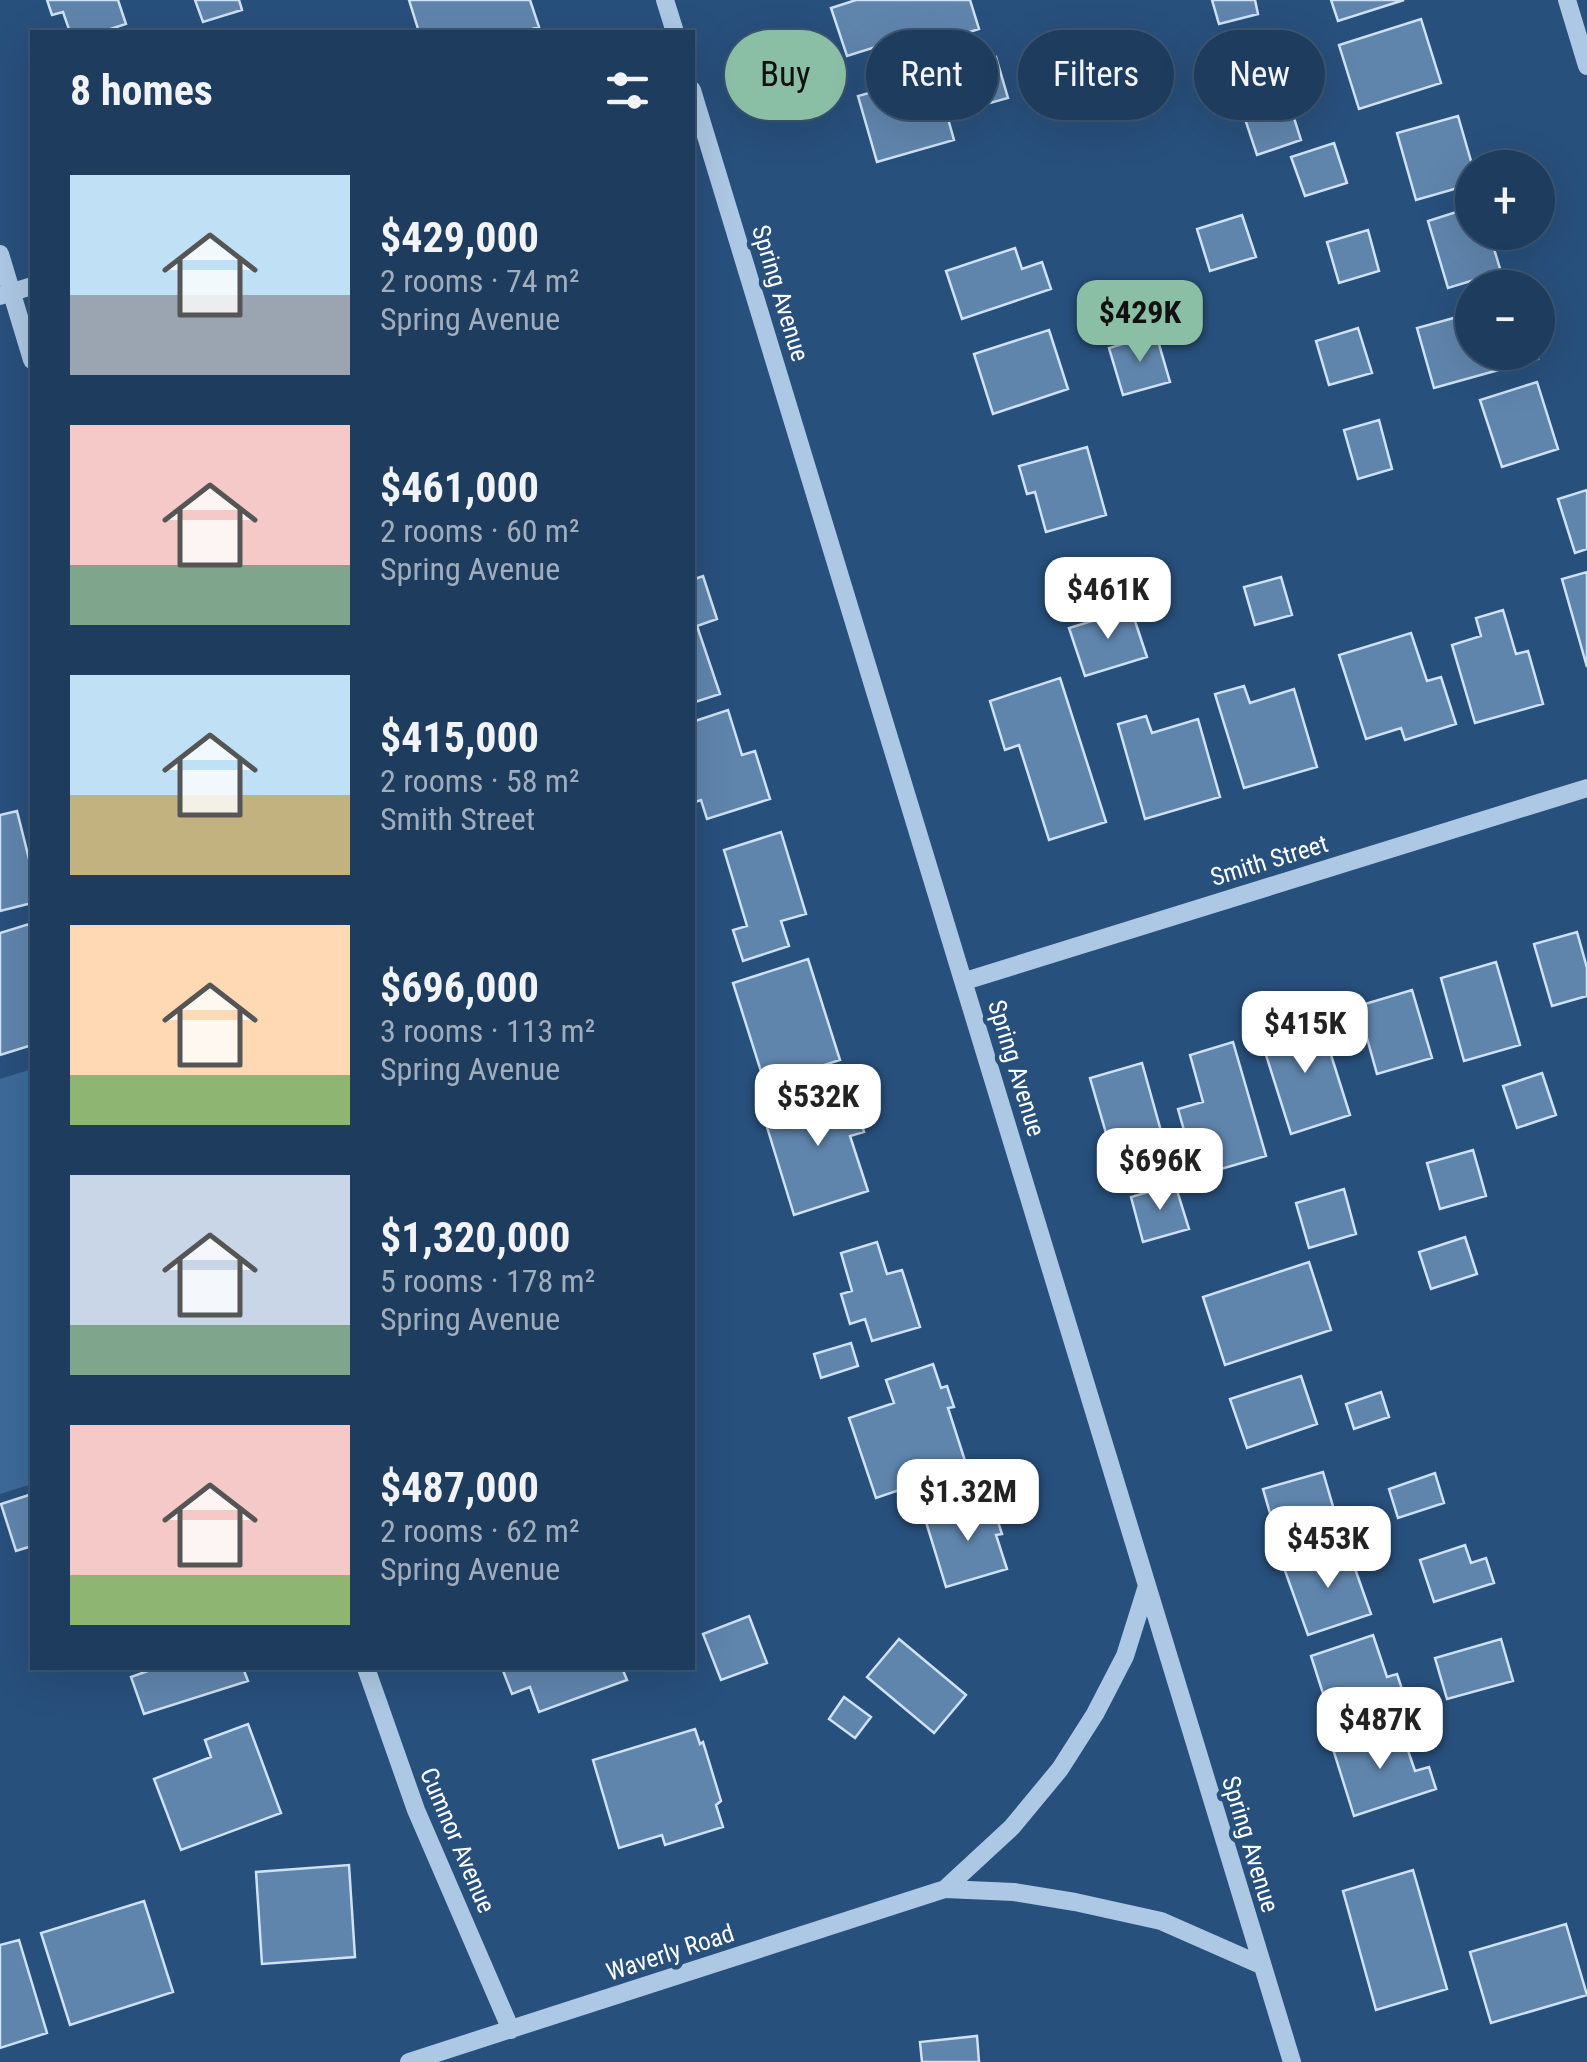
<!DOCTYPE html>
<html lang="en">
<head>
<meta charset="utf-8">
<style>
  body { margin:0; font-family:"Roboto Condensed",sans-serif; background:#264363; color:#f1f3f6; height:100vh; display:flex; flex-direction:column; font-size:38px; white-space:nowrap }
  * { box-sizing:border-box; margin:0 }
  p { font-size:32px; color:#a1adbc }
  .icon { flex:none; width:55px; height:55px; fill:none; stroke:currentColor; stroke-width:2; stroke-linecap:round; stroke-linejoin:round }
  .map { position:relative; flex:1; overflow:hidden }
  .drawer { position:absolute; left:30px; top:30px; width:665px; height:1640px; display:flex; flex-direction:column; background:#1e3c5d; border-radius:0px; box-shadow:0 10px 40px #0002,0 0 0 2px #3c5672 }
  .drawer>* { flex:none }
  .guide { position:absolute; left:725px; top:30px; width:710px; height:90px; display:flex; gap:20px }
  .tools { position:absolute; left:1455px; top:150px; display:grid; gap:20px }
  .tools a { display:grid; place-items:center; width:100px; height:100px; border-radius:50%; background:#1e3c5d; box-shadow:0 10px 40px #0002,0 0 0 2px #3c5672; font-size:50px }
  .price { position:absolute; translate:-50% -85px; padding:0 22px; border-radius:20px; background:#fff; color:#222; font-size:32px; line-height:65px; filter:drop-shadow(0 2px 5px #0008) }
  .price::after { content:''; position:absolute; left:50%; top:60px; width:30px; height:22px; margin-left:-15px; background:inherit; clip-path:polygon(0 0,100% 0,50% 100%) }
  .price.selected { background:#8abfa5; color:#111 }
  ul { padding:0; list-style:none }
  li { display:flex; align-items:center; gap:30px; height:250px; padding:0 40px }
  li span { display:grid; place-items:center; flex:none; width:280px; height:200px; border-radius:0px; color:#555 }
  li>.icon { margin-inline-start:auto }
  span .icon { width:120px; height:120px; fill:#fffc; stroke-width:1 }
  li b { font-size:42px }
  h2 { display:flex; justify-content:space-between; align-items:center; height:120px; padding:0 40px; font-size:42px }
  .chip { padding:0 35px; border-radius:45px; background:#1e3c5d; box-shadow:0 10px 40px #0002,0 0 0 2px #3c5672; font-size:35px; line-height:90px }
  .chip.selected { background:#8abfa5; color:#111 }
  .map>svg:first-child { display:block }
  .green { fill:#3c6a99 }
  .building { fill:#6085ad; stroke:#cfe1f3; stroke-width:2.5 }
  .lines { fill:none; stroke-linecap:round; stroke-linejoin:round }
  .minor { stroke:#adc8e4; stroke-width:18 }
  .labels { text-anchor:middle; stroke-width:9; stroke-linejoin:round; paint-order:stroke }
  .street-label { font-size:25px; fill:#fff; stroke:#28507c }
</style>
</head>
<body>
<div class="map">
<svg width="1587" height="2062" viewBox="0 0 1587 2062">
  <rect width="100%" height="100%" fill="#28507c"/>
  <path class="green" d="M32,1069V1484L0,1494V1079Z"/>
  <path class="building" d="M47,0H118L126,24L101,32H70L63,12L52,15Z
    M195,0H239L242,10L203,22Z
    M409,0H530L539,27L522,32H419Z
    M856,0H970L979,29L889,58L885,44L847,56L831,8Z
    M1212,0H1255L1258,14L1219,24Z
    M1331,0H1404L1338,21Z
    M1421,19L1441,83L1359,109L1339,45Z
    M996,57L1008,98L947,115L954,140L877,162L858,96Z
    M1288,99L1301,140L1257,155L1243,113Z
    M1458,116L1473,168L1472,184L1416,200L1397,133Z
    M1334,143L1347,183L1305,196L1291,157Z
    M1472,207V232H1489L1501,272L1448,288L1428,221Z
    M1242,215L1256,257L1210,271L1197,229Z
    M1368,230L1379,271L1339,283L1327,242Z
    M1015,248L1022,269L1042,262L1051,289L962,319L946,271Z
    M1472,313V352H1536L1538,359L1434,388L1417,328Z
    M1358,328L1372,373L1329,385L1316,341Z
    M1049,330L1068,389L993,414L974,354Z
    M1156,334L1170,382L1123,395L1109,348Z
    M1537,382L1558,449L1502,467L1480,400Z
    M1379,420L1392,469L1358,479L1344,430Z
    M1087,447L1106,515L1046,532L1035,492L1027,494L1019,466Z
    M1587,490V549L1575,553L1558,499Z
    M1587,572V667L1562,579Z
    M703,576L717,619L697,626L720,694L692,703V580Z
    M1281,577L1292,615L1255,625L1244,587Z
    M1131,609L1147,657L1085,676L1069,628Z
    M1503,610L1516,654L1528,651L1543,704L1475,723L1452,645L1481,636L1476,618Z
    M1411,633L1427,681L1441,677L1456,724L1405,740L1401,728L1366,739L1339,655Z
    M1060,678L1106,822L1049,840L1019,745L1005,750L990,701Z
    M1244,686L1250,703L1294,689L1317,767L1244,788L1215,694Z
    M728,710L742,755L755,751L770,799L707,819L701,800L692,803V722Z
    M1146,716L1152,733L1198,719L1220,797L1145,819L1118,724Z
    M17,811L32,871V903L0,911V815Z
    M781,832L806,914L781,921L789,946L743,961L733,930L747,926L724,850Z
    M29,924L32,937V1045L0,1055V933Z
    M1577,932L1587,968V996L1552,1006L1534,944Z
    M808,959L840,1060L765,1084L733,983Z
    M1496,962L1520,1045L1464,1061L1441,978Z
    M1412,990L1432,1058L1377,1074L1358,1006Z
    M1319,1017L1350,1115L1291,1134L1260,1036Z
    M1233,1042L1266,1156L1197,1176L1178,1109L1203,1102L1190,1055Z
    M1142,1063L1166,1149L1115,1164L1090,1078Z
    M1542,1073L1556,1115L1517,1128L1503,1086Z
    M850,1086L864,1132L850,1136L868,1191L794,1215L763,1114Z
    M1473,1150L1486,1196L1440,1209L1427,1163Z
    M1175,1184L1189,1229L1143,1242L1131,1197Z
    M1344,1189L1356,1234L1309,1248L1296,1203Z
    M1465,1237L1477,1274L1431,1289L1419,1252Z
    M877,1242L887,1274L902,1270L920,1327L872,1341L865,1319L850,1324L841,1294L852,1291L841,1253Z
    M1309,1262L1331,1330L1225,1365L1203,1297Z
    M851,1343L858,1366L821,1378L814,1354Z
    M933,1364L941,1388L947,1386L954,1407L948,1408L967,1467L876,1498L849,1418L894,1403L886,1380Z
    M1301,1376L1317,1424L1247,1448L1230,1399Z
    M1381,1392L1389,1417L1354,1429L1346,1404Z
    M1323,1472L1339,1527L1279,1544L1263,1489Z
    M1435,1473L1444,1503L1398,1518L1389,1489Z
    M32,1494V1546L16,1551L1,1504Z
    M991,1500L1002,1534L996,1535L1007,1569L946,1587L926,1522Z
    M1465,1545L1471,1563L1486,1558L1494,1583L1434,1602L1420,1560Z
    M1347,1546L1371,1614L1308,1635L1284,1568Z
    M749,1616L767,1663L721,1680L703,1634Z
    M1373,1635L1387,1677L1397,1674L1407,1704L1334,1728L1311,1656Z
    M899,1639L966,1695L934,1733L867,1677Z
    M1501,1639L1513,1681L1447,1699L1435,1658Z
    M156,1668H243L248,1681L144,1714L131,1677Z
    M502,1668H622L627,1680L539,1712L530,1687L512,1694Z
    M844,1697L871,1717L855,1738L829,1719Z
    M248,1724L281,1813L181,1850L154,1779L211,1757L205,1740Z
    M1400,1727L1415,1771L1429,1767L1436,1789L1354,1816L1333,1749Z
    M695,1729L700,1744L703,1742L721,1801L716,1805L723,1827L665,1845L662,1835L619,1848L593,1760Z
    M349,1865L355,1957L262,1964L256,1872Z
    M1413,1870L1447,1989L1376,2010L1343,1891Z
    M144,1901L173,1992L70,2025L41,1933Z
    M1566,1924L1587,1995L1491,2023L1470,1952Z
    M19,1940L47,2033L0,2048V1945Z
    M977,2036L979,2062H922L920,2042Z"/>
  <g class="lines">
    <path class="minor" d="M665,0L675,32
      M1567,0L1587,66
      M692,90L1292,2062
      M0,254L32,360
      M0,296L32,286
      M965,981L1587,788
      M366,1668L416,1810L511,2030
      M945,1889L1014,1892L1075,1902L1161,1921L1261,1965
      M409,2062L945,1889L1012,1827L1060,1769L1095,1714L1125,1656L1147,1586"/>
  </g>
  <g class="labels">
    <g class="street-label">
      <text transform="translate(781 293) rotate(73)" y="9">Spring Avenue</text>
      <text transform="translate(1269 860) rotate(-17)" y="9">Smith Street</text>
      <text transform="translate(1017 1068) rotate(73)" y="9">Spring Avenue</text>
      <text transform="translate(458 1840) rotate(67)" y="9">Cumnor Avenue</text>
      <text transform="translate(1251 1844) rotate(73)" y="9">Spring Avenue</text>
      <text transform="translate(670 1952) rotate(-18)" y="9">Waverly Road</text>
    </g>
  </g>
</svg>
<div class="tools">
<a>+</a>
<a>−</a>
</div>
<b class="price selected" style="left:1140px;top:365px">$429K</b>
<b class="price" style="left:1108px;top:642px">$461K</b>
<b class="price" style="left:1305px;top:1076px">$415K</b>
<b class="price" style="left:818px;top:1149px">$532K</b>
<b class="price" style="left:1160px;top:1213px">$696K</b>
<b class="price" style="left:968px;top:1544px">$1.32M</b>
<b class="price" style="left:1328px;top:1591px">$453K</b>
<b class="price" style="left:1380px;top:1772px">$487K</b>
<div class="guide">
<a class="chip selected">Buy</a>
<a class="chip">Rent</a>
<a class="chip">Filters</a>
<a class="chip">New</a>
</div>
<section class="drawer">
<h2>8 homes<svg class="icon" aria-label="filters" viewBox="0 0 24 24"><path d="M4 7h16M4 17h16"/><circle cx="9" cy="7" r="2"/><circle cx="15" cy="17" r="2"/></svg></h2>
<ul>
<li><span style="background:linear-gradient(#bfe0f5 60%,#9aa5b1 0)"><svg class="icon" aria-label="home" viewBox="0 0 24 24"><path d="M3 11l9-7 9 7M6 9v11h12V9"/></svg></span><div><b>$429,000</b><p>2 rooms · 74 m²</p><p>Spring Avenue</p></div></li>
<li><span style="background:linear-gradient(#f6c9c9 70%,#7fa58c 0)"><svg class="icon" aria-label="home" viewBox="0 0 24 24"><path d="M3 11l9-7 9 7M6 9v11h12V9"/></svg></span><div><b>$461,000</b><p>2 rooms · 60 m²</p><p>Spring Avenue</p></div></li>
<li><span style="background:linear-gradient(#bfe0f5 60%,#c2b280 0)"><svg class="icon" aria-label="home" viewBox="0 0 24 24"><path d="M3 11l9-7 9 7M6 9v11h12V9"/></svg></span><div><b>$415,000</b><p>2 rooms · 58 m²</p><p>Smith Street</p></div></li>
<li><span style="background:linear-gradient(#ffd9b3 75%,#8fb573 0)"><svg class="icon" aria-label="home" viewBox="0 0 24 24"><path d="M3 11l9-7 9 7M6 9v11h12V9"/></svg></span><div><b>$696,000</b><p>3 rooms · 113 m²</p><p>Spring Avenue</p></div></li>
<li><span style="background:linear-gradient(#c9d6e8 75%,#7fa58c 0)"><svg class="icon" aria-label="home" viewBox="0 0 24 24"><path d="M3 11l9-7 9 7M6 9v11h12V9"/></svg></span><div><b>$1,320,000</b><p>5 rooms · 178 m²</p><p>Spring Avenue</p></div></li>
<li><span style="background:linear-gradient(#f6c9c9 75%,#8fb573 0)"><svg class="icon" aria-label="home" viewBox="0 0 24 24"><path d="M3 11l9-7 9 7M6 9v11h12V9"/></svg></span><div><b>$487,000</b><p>2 rooms · 62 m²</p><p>Spring Avenue</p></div></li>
</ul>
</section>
</div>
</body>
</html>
